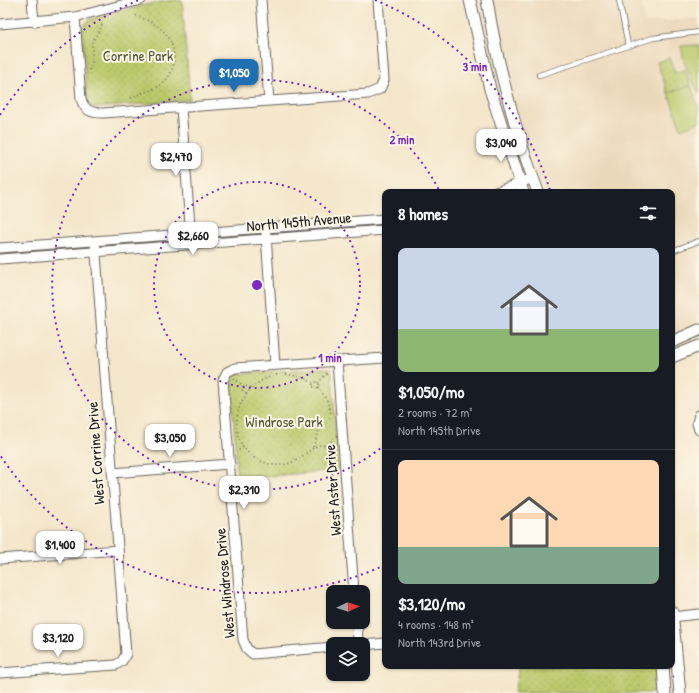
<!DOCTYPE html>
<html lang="en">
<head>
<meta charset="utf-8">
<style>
  body { margin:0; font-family:"Patrick Hand",sans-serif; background:#20242c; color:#f1f3f6; height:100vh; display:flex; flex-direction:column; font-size:15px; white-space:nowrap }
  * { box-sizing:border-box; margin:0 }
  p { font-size:13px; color:#9ea1a6 }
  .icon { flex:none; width:22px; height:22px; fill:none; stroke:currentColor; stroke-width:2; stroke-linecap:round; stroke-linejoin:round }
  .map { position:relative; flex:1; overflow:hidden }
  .sheet { position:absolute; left:382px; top:189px; width:293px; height:480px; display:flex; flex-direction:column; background:#171b24; border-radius:8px; box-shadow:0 1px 3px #0004 }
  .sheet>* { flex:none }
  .needle { width:26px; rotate:86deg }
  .tools { position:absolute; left:326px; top:585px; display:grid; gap:8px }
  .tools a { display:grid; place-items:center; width:44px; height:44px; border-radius:8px; background:#171b24; box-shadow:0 1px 3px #0004; font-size:20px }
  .price { position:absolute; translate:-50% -34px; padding:0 9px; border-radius:8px; background:#fff; color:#222; font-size:13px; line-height:26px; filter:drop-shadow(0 1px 2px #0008) }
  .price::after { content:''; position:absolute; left:50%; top:24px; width:12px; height:9px; margin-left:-6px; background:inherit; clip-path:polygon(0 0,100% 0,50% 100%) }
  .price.current { background:#1f6fb2; color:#fff }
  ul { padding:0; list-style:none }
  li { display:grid; align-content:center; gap:8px; height:212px; padding:0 16px }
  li+li { border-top:1px solid #363941 }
  li span { display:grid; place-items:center; height:124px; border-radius:8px; color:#555 }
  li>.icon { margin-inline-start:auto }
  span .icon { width:72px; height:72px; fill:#fffc; stroke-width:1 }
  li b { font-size:17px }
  h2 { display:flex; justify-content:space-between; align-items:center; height:48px; padding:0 16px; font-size:17px }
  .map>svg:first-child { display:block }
  .built { fill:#ebd8ba }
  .park { fill:url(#park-dots); stroke:#6b7244 }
  .pitch { fill:#bac96b; stroke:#6b7244 }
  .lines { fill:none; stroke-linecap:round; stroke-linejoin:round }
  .service-casing { stroke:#68635a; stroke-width:6 }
  .minor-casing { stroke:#68635a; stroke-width:11 }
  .tertiary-casing { stroke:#68635a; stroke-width:13 }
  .path { stroke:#68635a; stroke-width:1.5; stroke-dasharray:1 3; stroke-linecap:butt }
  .service { stroke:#fff; stroke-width:4.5 }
  .minor { stroke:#fff; stroke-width:9 }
  .tertiary { stroke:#fff; stroke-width:11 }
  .ring { fill:none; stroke:#7b2cbf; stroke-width:2; stroke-dasharray:2 4 }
  .labels { text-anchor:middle; stroke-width:4; stroke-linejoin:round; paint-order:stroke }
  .park-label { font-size:15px; fill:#535938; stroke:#fcf5e5 }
  .street-label { font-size:15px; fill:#1c1c1c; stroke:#fcf5e5 }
  .centre { fill:#7b2cbf; stroke:#fcf5e5; stroke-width:2 }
  .ring-label { font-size:12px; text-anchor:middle; font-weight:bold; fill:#7b2cbf; stroke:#fcf5e5; stroke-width:4; stroke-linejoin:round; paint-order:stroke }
</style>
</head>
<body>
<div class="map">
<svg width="699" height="693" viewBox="0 0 699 693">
  <defs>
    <pattern id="park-dots" width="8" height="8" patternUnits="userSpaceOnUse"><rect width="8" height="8" fill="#bac96b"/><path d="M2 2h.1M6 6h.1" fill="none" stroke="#9fac5c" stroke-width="1.8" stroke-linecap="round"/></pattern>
  </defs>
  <rect width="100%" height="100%" fill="#fcf5e5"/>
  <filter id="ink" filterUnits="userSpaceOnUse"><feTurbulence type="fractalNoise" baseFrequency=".025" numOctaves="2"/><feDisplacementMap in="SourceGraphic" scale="8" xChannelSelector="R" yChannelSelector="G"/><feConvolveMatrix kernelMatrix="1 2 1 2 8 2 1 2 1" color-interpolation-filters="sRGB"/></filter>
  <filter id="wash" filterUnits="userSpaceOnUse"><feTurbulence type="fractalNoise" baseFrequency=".012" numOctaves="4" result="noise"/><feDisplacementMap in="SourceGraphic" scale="16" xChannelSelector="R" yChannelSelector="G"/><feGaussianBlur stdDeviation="0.9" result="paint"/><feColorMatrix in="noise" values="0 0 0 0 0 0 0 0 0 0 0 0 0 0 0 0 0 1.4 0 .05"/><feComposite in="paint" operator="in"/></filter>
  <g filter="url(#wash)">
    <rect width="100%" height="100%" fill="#f4e7cc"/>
    <path class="built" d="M492,0H641L645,23L699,18V326L672,338V192H544L512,96Z"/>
    <path class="park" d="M173,0H182L190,100L95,108L90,106L87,100L82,28L89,20L145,5Z
      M670,58L675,73L685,69L691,86L668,93L657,62Z
      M325,368L330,370L332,375L339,470L237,479L231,377L234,374Z
      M519,666H660L662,693H514Z"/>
    <path class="pitch" d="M699,45V94L684,62L681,46Z
      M691,86L699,109V122L681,129L668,93Z"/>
  </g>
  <g filter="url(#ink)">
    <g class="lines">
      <g class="service-casing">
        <path id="service" d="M619,0L628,45
          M539,75L653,38L699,32
          M672,251L699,241"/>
      </g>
      <g class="minor-casing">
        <path id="minor" d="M32,0L34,22
          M261,0L269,101
          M75,17L81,99C85,111 91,113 103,113L368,94L380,89L384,80L378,0
          M0,24L75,17L141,0
          M181,108L191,238
          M496,192L533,178
          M266,235L275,365
          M0,248L385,219
          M0,259L385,230
          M337,361L354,592
          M699,415L697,423L699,430
          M112,473L230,464
          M0,559L118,550
          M672,617L699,614
          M357,622L358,644
          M363,645L385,643
          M333,647L253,654L247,649L243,640L223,380L227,372L235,368L385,358
          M0,673L116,665L122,661L126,654L95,241"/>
      </g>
      <g class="tertiary-casing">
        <path id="tertiary" d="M470,0L490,89L523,192
          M487,0C497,65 515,130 538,192
          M672,342L699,330
          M672,357L699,346
          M672,612L680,693
          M663,666L665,693"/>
      </g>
      <path class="path" d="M89,70L92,62V42L102,26L101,23
        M131,98C140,93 151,91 159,86C177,75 178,49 166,34C158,24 145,19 134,15
        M286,374L304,378L313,383
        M277,375C228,385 221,454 270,464C282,467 294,463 304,455C316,446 321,439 335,453
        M234,378L243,386
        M313 385a3 3 0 1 1 6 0a3 3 0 1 1-6 0Z
        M318,383L329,371
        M318,387L327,400L331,414
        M246,393L242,390L243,386L251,387
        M316 421a3 3 0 1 1 6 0a3 3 0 1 1-6 0Z
        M325,446L330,444L333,438
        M313,447L318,434L319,424
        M239,450L243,447"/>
      <use href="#service" class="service"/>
      <use href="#minor" class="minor"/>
      <use href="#tertiary" class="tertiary"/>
    </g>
  </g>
  <g class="ring">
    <circle cx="257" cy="285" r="103"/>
    <path d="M385 445A205 205 0 1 1 440 192"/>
    <path d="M385 565A308 308 0 0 1 0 455M0 115A308 308 0 0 1 139 0M375 0A308 308 0 0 1 550 190"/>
  </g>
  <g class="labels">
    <g class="park-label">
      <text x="138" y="61">Corrine Park</text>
      <text x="284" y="427">Windrose Park</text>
    </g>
    <g class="street-label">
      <text transform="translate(299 222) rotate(-5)" y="5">North 145th Avenue</text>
      <text transform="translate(96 453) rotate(-94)" y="5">West Corrine Drive</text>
      <text transform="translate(333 490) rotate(-94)" y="5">West Aster Drive</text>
      <text transform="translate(225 583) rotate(-95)" y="5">West Windrose Drive</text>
    </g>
  </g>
  <circle cx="257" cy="285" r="6" class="centre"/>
  <g class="ring-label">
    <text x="475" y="71">3 min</text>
    <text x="402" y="144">2 min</text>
    <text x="330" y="362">1 min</text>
  </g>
</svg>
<div class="tools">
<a><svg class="needle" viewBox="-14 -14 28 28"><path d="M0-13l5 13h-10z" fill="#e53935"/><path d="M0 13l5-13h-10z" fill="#9ea1a6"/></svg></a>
<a><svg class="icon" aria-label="layers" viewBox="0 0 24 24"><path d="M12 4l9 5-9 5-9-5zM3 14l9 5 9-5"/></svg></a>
</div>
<b class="price current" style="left:234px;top:93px">$1,050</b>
<b class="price" style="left:501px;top:163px">$3,040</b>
<b class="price" style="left:176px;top:177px">$2,470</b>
<b class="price" style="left:193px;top:256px">$2,660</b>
<b class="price" style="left:170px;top:458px">$3,050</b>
<b class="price" style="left:244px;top:510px">$2,310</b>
<b class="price" style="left:60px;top:565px">$1,400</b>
<b class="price" style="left:58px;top:658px">$3,120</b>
<section class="sheet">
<h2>8 homes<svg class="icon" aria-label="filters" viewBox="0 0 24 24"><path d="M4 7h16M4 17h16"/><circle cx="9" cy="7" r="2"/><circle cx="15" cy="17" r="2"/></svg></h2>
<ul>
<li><span style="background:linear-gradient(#c9d6e8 65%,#8fb573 0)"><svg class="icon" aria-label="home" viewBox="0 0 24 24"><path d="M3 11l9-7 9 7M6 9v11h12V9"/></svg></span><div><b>$1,050/mo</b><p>2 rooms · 72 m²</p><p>North 145th Drive</p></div></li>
<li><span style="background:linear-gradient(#ffd9b3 70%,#7fa58c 0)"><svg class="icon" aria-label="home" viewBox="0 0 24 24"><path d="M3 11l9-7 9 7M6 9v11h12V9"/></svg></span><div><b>$3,120/mo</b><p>4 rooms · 148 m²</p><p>North 143rd Drive</p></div></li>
</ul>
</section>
</div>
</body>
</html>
